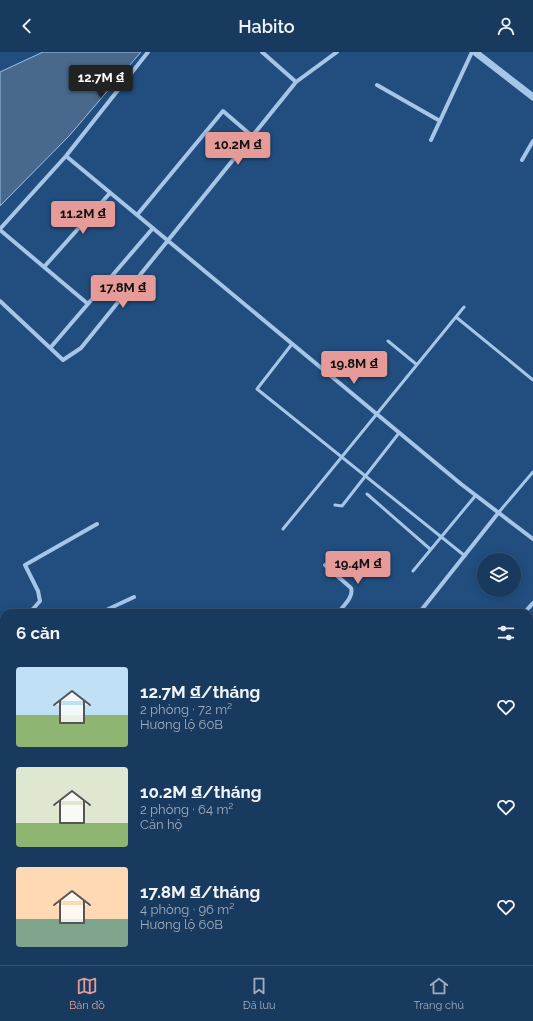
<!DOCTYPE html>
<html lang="vi">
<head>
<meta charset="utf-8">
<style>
  body { margin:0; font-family:Raleway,sans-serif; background:#224165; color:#f1f3f6; height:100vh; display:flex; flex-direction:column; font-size:15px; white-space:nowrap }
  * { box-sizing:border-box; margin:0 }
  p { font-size:13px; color:#9fadbd }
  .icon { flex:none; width:22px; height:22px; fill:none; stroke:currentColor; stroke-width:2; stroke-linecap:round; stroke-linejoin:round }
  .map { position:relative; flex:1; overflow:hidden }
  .drawer { position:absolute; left:0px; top:557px; width:533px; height:356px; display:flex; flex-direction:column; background:#193a5f; border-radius:12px 12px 0 0; box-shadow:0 2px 10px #0003,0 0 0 1px #375474 }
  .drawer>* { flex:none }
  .tools { position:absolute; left:477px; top:501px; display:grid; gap:8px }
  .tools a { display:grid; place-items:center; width:44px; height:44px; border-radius:50%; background:#193a5f; box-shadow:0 2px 10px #0003,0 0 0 1px #375474; font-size:20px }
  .price { position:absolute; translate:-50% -34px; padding:0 9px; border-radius:4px; background:#e69b98; color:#111; font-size:13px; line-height:26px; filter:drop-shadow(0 1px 2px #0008) }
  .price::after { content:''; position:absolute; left:50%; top:24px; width:12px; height:9px; margin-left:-6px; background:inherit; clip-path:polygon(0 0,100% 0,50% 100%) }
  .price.on { background:#222; color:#fff }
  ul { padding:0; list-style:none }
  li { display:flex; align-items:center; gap:12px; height:100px; padding:0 16px }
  li span { display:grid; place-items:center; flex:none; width:112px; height:80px; border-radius:4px; color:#555 }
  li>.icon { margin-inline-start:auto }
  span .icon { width:48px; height:48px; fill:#fffc; stroke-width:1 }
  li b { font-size:17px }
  h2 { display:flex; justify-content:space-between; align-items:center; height:48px; padding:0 16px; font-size:17px }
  header { display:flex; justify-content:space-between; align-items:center; height:52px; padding:0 16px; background:#193a5f; font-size:18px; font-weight:600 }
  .dock { display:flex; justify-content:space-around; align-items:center; height:56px; border-top:1px solid #375474; background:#193a5f; font-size:11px; color:#9fadbd }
  .dock a { display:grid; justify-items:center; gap:2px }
  .dock .on { color:#e69b98 }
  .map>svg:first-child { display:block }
  .water { fill:#48698c; stroke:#9ac1e8 }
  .building { fill:#4e7baa }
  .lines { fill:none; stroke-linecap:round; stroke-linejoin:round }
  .service { stroke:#a6c6e7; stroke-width:3 }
  .minor { stroke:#a6c6e7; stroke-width:4 }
  .tertiary { stroke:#a6c6e7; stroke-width:7 }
</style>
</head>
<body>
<header><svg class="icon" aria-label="back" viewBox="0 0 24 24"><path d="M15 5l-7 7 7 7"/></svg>Habito<svg class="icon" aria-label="person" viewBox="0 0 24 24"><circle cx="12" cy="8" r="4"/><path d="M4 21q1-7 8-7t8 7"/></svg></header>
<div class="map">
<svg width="533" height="913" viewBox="0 0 533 913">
  <rect width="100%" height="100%" fill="#214e7f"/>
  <path class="water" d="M43,0H141L69,84L0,154V20Z"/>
  <path class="building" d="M4,762V791L0,792V763Z
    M46,909H94L95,913H46Z
    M103,909H113V913H103Z
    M125,909H135V913H125Z"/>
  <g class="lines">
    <path class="service" d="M456,265L533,328
      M388,289L416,312
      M292,292L257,337L465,504
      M367,442L430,497
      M335,453L342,454L399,381
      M499,460L533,420
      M283,477L464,255
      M413,519L476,443"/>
    <path class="minor" d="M262,0L296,30
      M377,33L440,69
      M431,88L472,0
      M66,104L461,432L533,487
      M522,108L533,89
      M137,163L223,59L252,84
      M0,177L66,104L148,0
      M0,178L88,252
      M44,215L110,141
      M0,249L63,308L81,296L296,30L337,0
      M51,295L153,176
      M325,513L351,536C354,545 343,554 338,561
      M23,561L33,557L40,549L38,539L25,513L97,472
      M100,561L134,545
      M419,561L499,460
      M524,561L533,551
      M0,571L4,569
      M529,687L533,684
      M529,747L533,744
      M0,810L4,809
      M529,810L533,815
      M529,824L533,821
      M529,856L533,855
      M529,899L533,898
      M405,909L406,913
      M506,909L508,913
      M191,913L203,909
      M365,913L377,909"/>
    <path class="tertiary" d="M475,0L533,45"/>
  </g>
</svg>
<div class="tools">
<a><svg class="icon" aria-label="layers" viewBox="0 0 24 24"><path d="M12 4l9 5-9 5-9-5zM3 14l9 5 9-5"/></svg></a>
</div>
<b class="price on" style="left:101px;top:47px">12.7M ₫</b>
<b class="price" style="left:238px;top:114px">10.2M ₫</b>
<b class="price" style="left:83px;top:183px">11.2M ₫</b>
<b class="price" style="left:123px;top:257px">17.8M ₫</b>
<b class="price" style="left:354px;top:333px">19.8M ₫</b>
<b class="price" style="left:358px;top:533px">19.4M ₫</b>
<section class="drawer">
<h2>6 căn<svg class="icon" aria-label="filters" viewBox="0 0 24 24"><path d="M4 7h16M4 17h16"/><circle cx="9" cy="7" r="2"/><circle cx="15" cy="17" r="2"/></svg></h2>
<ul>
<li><span style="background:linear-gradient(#bfe0f5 60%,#8fb573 0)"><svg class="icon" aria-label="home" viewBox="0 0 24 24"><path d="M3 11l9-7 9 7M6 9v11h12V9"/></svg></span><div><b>12.7M ₫/tháng</b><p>2 phòng · 72 m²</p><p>Hương lộ 60B</p></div><svg class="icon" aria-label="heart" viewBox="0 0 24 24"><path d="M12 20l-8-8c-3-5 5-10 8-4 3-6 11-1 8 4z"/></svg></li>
<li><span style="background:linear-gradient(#dfe7d0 70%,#8fb573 0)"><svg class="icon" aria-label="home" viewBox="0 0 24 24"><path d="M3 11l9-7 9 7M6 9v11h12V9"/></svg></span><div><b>10.2M ₫/tháng</b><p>2 phòng · 64 m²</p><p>Căn hộ</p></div><svg class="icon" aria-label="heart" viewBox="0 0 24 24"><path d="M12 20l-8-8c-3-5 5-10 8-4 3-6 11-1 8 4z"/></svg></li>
<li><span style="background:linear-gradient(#ffd9b3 65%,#7fa58c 0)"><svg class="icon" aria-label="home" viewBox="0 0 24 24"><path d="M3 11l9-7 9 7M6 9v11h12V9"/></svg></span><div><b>17.8M ₫/tháng</b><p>4 phòng · 96 m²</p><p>Hương lộ 60B</p></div><svg class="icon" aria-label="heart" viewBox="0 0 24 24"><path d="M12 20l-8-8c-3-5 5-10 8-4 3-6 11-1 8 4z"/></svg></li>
</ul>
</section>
</div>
<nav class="dock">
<a class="on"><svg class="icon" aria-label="map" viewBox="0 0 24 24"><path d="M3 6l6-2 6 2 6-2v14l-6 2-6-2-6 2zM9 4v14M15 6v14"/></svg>Bản đồ</a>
<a><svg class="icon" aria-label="saved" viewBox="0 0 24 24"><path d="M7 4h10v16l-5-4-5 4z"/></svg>Đã lưu</a>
<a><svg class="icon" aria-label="home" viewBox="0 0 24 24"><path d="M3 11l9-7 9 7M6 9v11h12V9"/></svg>Trang chủ</a>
</nav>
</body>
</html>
